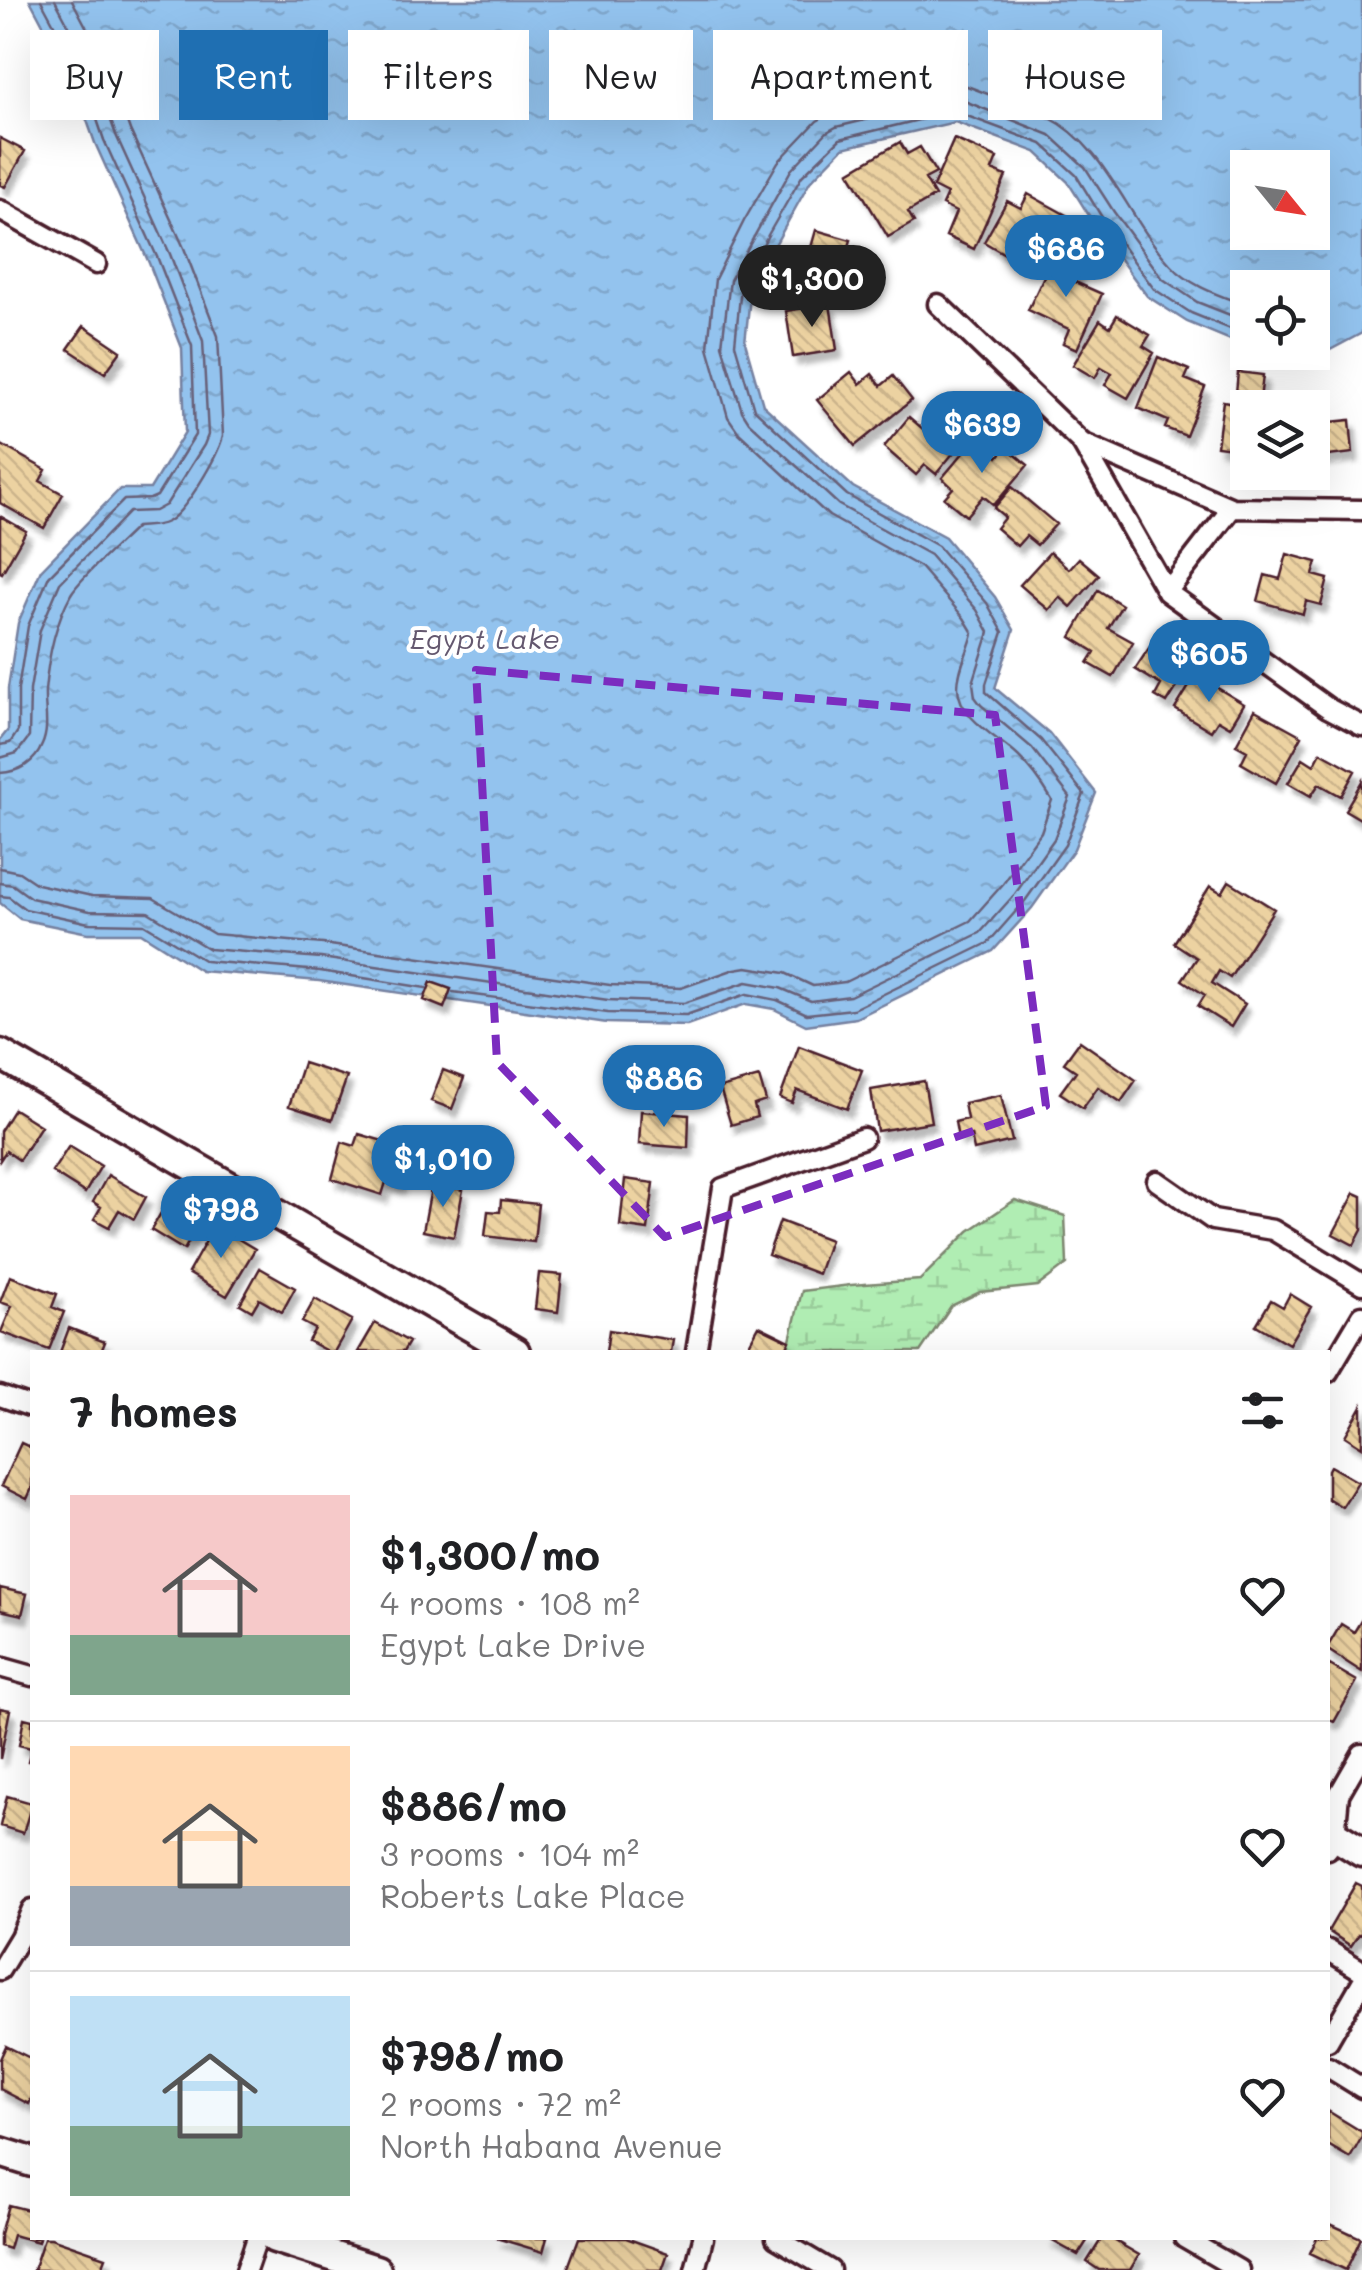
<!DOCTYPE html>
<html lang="en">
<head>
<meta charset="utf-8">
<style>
  body { margin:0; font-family:Mali,sans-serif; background:#f2f2f2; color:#202124; height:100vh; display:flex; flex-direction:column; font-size:38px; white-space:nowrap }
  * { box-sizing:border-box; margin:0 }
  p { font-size:32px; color:#757577 }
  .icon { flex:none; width:55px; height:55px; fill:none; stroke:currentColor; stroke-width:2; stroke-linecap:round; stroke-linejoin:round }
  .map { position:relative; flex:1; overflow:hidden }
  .drawer { position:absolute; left:30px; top:1350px; width:1300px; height:890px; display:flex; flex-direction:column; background:#fff; border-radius:0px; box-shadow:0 10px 40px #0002 }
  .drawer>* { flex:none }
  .guide { position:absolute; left:30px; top:30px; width:1302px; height:90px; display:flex; gap:20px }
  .needle { width:65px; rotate:120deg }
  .fabs { position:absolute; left:1230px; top:150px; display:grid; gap:20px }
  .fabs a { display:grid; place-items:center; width:100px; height:100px; border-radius:0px; background:#fff; box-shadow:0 10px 40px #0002; font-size:50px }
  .price { position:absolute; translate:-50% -85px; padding:0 22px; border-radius:35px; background:#1f6fb2; color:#fff; font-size:32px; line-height:65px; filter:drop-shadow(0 2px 5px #0008) }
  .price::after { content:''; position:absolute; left:50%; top:60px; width:30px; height:22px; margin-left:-15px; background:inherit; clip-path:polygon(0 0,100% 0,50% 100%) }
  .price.on { background:#222; color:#fff }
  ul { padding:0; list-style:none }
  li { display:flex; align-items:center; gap:30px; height:250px; padding:0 40px }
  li+li { border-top:2px solid #e0e0e0 }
  li span { display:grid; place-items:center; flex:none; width:280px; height:200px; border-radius:0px; color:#555 }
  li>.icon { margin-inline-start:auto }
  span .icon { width:120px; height:120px; fill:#fffc; stroke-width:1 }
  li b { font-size:42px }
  h2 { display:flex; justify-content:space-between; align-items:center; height:120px; padding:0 40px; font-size:42px }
  .chip { padding:0 35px; border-radius:0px; background:#fff; box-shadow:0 10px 40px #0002; font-size:35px; line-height:90px }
  .chip.on { background:#1f6fb2; color:#fff }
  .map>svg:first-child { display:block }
  .wetland { fill:url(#wetland-marsh); stroke:#7d866f; stroke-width:2.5 }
  .water { fill:url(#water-ripples); stroke:#7681a0; stroke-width:2.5; fill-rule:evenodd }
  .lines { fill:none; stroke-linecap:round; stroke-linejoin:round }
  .shore { stroke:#676179; stroke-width:2.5 }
  .building { fill:url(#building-back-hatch); stroke:#4a1f2b; stroke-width:2.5; filter:url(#shadow) }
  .street-casing { stroke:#4a1f2b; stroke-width:25 }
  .secondary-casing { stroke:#4a1f2b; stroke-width:35 }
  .street { stroke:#fff; stroke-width:18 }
  .secondary { stroke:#fff; stroke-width:28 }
  .marked { fill:none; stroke:#7b2cbf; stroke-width:8; stroke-dasharray:20 12; stroke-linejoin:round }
  .labels { text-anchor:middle; stroke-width:8; stroke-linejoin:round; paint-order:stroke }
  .water-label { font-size:28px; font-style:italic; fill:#64586f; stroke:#fff }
</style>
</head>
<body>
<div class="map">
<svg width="1362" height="2270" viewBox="0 0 1362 2270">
  <defs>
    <pattern id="wetland-marsh" width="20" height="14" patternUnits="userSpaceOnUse" patternTransform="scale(2.5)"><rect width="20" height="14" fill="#b0edb3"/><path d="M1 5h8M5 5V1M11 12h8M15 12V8" fill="none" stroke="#99cb9a"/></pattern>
    <pattern id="water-ripples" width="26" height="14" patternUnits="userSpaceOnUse" patternTransform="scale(2.5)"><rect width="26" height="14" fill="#93c3ee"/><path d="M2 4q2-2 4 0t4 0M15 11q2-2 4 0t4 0" fill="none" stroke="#80a7cc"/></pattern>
    <pattern id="building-back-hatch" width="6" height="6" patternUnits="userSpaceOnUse" patternTransform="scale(2.5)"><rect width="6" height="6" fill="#ecd2a1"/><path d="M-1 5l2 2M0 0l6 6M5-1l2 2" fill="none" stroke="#ccb48b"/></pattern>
    <filter id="shadow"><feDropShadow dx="5" dy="8" stdDeviation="2.5" flood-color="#0004"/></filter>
  </defs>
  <rect width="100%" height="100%" fill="#fff"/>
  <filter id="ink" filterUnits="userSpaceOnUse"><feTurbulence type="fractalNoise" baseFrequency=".01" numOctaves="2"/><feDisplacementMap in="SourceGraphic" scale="20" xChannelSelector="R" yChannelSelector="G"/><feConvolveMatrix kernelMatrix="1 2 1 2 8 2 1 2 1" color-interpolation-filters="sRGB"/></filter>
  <g filter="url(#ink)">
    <path class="wetland" d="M1015,1200L1065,1216L1067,1264L1038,1286L980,1292L951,1306L920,1352H787L802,1291L851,1285L920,1280L969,1231Z"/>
    <path class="water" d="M30,0H1362V333L1330,350L1313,351L1312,288H1248L1247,347L1187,322L1147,296L1095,225L1068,182L1036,152L955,122L843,148L810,182L751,288L745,342L763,405L853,487L945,537L995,597L1014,630L995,688L1049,733L1096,793L1074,849L1032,908L993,951L856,1018L806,1025L774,1009L746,1004L687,1025L607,1023L319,981L201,971L141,933H88L20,919L0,903V740L8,730V688L18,623L41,570L120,489H150L185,432L182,348L149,263L95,143L73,81ZM1248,168H1312V232H1248Z"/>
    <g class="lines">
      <path class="shore" d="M0,745L10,743L18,731V689L28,626L49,576L124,500L150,499L157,496L195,435L192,346L158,259L104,140L83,78L41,0
        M0,758L17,753L29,737L30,690L40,630L60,583L129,512L155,511L166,505L204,445L208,435L203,341L170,254L116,135L94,73L55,0
        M0,773C19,772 35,763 42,745C50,728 44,708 45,691C48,658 55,623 71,594C81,577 119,544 136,527C146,526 157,527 167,522C185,513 218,456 223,436L218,336L184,248L130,130L108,68L72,0
        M0,868L19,872L37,884L92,896L153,898L214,934L323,944L610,985L681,988L735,969L747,967L785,973L813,986L845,982L970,921L1003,884L1041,832L1052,800C1043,785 1031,768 1018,756C998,737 958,718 958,687C958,668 969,651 973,633L964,618L920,567L829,516L739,433L728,417L708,347L715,279L744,221L778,162L817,121L831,113L954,84L967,86L1048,117C1107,146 1128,221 1172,266C1191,287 1222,296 1248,306
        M0,883L13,885L31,898L90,911L148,912L209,949L321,958L608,1000L684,1003L747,982L780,988L811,1001L850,996L980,933L1015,894L1054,839L1070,797L1032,748L981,705L975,697L973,683L989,632L977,610L930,555L839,505L749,422L742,411L722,345L730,280L791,170L827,132L836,127L949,100H962L1050,135L1085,167L1114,212L1163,279L1197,302L1248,322
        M0,896L9,897L25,909L89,923L144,924L205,961L320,971L426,988
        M453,992L608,1013L686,1015L747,994L777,1000L807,1014L853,1009L988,943L1025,901L1065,845L1084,794L1041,740L986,692V684L1003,632L987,603L938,546L847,495L754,409L735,344L741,287L768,235L802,176L840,139L952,112L959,113L1042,144L1076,175L1103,219L1154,289L1191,313L1248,336"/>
    </g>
    <path class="building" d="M0,138L25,151L5,187L0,185Z
      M954,139L997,158L992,170L1006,176L974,249L946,236L956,212L942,205L947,194L933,187Z
      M900,142L907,154L920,147L936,173L925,179L935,196L908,212L914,222L888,237L849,172Z
      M1028,194L1068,216L1044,257L1018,243L1010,257L984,242L1007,201L1021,208Z
      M816,230L851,240L841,272L847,274L841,298L787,283L795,254L808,258Z
      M1054,255L1081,268L1075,282L1102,294L1077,349L1063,343L1069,329L1028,310Z
      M830,304L837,350L793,357L786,311Z
      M1117,315L1150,335L1143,346L1154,353L1128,398L1105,385L1112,373L1101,367L1095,378L1073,365L1100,320L1110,327Z
      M84,326L121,351L105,373L68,349Z
      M1158,357L1189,370L1185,379L1205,387L1186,436L1165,428L1168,421L1138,408Z
      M851,372L860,384L872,374L881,386L893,376L912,400L855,446L817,400Z
      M1238,372L1263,375L1259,408H1248V434H1243L1242,449L1217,446L1223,401L1235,403Z
      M947,416L969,434L936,474L925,465L916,475L884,447L909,417L931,436Z
      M1350,420L1353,453L1312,458V424Z
      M976,438L998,457L1006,447L1028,465L994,505L983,496L966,516L944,498L953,488L942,478Z
      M0,444L46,470L40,481L63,494L44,528L0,503Z
      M1012,487L1056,524L1037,545L1026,536L1017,546L996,528L1005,517L994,508Z
      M0,516L26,531L2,573L0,572Z
      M1050,552L1069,569L1079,558L1099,575L1071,607L1060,597L1049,610L1020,585Z
      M1287,554L1317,562L1313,575L1328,579L1321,605L1306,601L1303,614L1258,601L1265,575L1280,579Z
      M1098,590L1122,605L1108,628L1133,642L1113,677L1088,663L1095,652L1071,637Z
      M1149,648L1187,671L1167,703L1155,696L1161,685L1135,669Z
      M1196,675L1244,704L1230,727L1218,720L1211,731L1175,709Z
      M1255,710L1302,736L1276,783L1241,763L1247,751L1236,745Z
      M1321,752L1355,771L1341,796L1319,784L1311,796L1288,783L1303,758L1314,765Z
      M1362,781V820L1345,810Z
      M1229,881L1274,909L1230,978L1219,971L1212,983L1245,1004L1231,1027L1198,1006L1205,995L1182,980L1197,958L1174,943L1210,886L1222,893Z
      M431,982L451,989L444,1008L424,1000Z
      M1080,1041L1136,1080L1121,1102L1098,1087L1083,1108L1060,1093L1076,1071L1064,1063Z
      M799,1046L862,1070L847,1109L797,1090L792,1103L780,1098Z
      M303,1063L347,1077L332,1120L289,1106Z
      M443,1070L464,1078L452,1109L431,1101Z
      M759,1077L766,1101L754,1105L757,1117L731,1125L720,1088Z
      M924,1081L931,1122L877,1131L871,1090Z
      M1001,1095L1012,1141L974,1150L971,1135L958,1138L955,1122L967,1119L964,1103Z
      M14,1109L41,1126L19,1160L6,1151L0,1160V1131Z
      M641,1111L689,1115L688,1148L639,1144Z
      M359,1134L397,1145L394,1158L406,1161L399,1186L386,1182L382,1195L332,1179L342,1142L355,1146Z
      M69,1146L101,1166L85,1193L52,1172Z
      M108,1175L146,1197L134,1219L119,1210L109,1227L94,1219L101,1207L93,1202Z
      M625,1179L654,1183L648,1230L620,1226Z
      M432,1183L463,1190L454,1237L423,1231Z
      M1355,1193L1362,1196V1230L1354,1245L1333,1234Z
      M169,1199L202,1219L184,1250L151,1230Z
      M501,1200L538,1204L534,1242L485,1236L488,1211L500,1212Z
      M780,1221L830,1240L818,1274L768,1255Z
      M215,1225L255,1249L227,1296L188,1273Z
      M260,1268L295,1288L282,1312L259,1299L252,1311L240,1304Z
      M539,1273L562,1275L558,1312L535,1309Z
      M10,1276L57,1294L52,1307L64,1312L49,1350L1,1332L12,1306L0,1302Z
      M1290,1294L1311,1307L1289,1344L1256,1325L1271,1300L1283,1307Z
      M315,1299L352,1320L334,1352H329L308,1341L315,1329L302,1322Z
      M375,1323L409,1342L403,1352H358Z
      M759,1326L790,1341L784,1352H760L748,1346Z
      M69,1328L105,1342L101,1352H60Z
      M609,1330L673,1340L671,1352H606Z
      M1362,1406V1447L1345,1436Z
      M21,1443L32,1448V1488L27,1499L1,1486Z
      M1330,1466L1358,1482L1342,1507L1329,1499L1328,1501V1470Z
      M0,1588L27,1594L22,1615L0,1610Z
      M1362,1619V1672L1328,1650V1646L1341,1624L1354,1632Z
      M1328,1664L1357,1681L1334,1722L1328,1719Z
      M0,1708L10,1710L0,1759Z
      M24,1718L32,1720V1762L28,1761L31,1748L19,1745Z
      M7,1796L32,1803L23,1833L0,1826Z
      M1356,1883L1362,1886V1935L1359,1934L1351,1946L1328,1931Z
      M6,2046L32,2059V2097L29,2104L0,2089V2059Z
      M1328,2111L1362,2132V2137L1350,2158L1328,2145Z
      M8,2205L32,2211V2238H39L38,2242L13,2235L9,2249L0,2246V2234Z
      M1328,2223L1361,2238L1346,2270L1310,2253L1317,2238H1328Z
      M44,2238H51L106,2257L101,2270H33Z
      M496,2238H547L543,2252Z
      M579,2238H626L668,2253L662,2270H567Z
      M1047,2238H1089L1078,2255Z
      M1102,2238H1110L1139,2255L1130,2270H1099L1087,2262Z"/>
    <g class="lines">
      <g class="street-casing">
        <path id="street" d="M0,210L96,264
          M938,304L1082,443L1232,508
          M1082,443L1167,592L1328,708L1362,726
          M1167,592L1232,508L1362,510
          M1157,1181L1213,1220L1273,1230L1362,1284
          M696,1352L723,1188L863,1138
          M1328,1372L1362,1315
          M0,1396L32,1407
          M0,1667L32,1676
          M1328,1849L1335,1836L1339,1794L1362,1754
          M1328,1950L1362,1971
          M0,1970L20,1937L32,1909
          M1328,2041L1362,1982
          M1328,2067L1362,2088
          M776,2238L830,2270
          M1184,2238L1239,2270
          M246,2270L257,2238
          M695,2270L703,2238"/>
      </g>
      <g class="secondary-casing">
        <path id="secondary" d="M0,1054L515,1352
          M1328,1831L1362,1852
          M0,2152L32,2162
          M275,2238L376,2270"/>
      </g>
      <use href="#street" class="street"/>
      <use href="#secondary" class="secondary"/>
    </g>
  </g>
  <path class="marked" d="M476,670L995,715L1046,1106L665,1237L497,1062Z"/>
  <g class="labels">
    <g class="water-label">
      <text x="485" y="649">Egypt Lake</text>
    </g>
  </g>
</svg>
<div class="fabs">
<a><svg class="needle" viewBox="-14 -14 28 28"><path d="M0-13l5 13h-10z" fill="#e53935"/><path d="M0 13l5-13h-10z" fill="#757577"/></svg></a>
<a><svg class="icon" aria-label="locate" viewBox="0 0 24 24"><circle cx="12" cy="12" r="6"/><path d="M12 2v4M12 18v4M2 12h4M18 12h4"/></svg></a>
<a><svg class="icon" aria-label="layers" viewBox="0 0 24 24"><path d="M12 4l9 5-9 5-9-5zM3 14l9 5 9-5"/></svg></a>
</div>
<b class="price" style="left:1066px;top:300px">$686</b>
<b class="price on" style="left:812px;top:330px">$1,300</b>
<b class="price" style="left:982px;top:476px">$639</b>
<b class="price" style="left:1209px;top:705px">$605</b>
<b class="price" style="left:664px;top:1130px">$886</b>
<b class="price" style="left:443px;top:1210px">$1,010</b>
<b class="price" style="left:221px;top:1261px">$798</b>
<div class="guide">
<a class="chip">Buy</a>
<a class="chip on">Rent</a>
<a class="chip">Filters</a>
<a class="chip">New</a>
<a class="chip">Apartment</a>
<a class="chip">House</a>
</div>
<section class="drawer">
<h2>7 homes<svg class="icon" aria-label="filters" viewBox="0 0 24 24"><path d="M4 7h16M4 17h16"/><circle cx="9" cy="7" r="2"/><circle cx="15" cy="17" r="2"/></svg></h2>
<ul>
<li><span style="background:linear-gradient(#f6c9c9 70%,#7fa58c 0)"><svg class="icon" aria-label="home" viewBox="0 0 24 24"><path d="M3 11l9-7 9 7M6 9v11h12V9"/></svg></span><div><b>$1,300/mo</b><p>4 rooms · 108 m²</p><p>Egypt Lake Drive</p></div><svg class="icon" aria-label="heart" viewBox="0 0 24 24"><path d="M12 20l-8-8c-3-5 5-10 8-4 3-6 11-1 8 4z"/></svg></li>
<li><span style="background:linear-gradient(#ffd9b3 70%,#9aa5b1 0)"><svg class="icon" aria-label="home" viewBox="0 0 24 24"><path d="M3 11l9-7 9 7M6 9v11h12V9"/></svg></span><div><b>$886/mo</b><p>3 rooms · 104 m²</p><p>Roberts Lake Place</p></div><svg class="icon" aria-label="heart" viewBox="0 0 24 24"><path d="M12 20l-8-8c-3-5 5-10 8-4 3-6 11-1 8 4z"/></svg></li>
<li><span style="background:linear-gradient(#bfe0f5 65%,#7fa58c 0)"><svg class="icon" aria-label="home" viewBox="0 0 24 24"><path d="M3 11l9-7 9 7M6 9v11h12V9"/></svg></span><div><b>$798/mo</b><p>2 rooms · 72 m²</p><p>North Habana Avenue</p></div><svg class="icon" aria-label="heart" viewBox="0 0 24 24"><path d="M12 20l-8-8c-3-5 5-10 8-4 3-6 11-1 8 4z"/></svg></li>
</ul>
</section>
</div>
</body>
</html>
